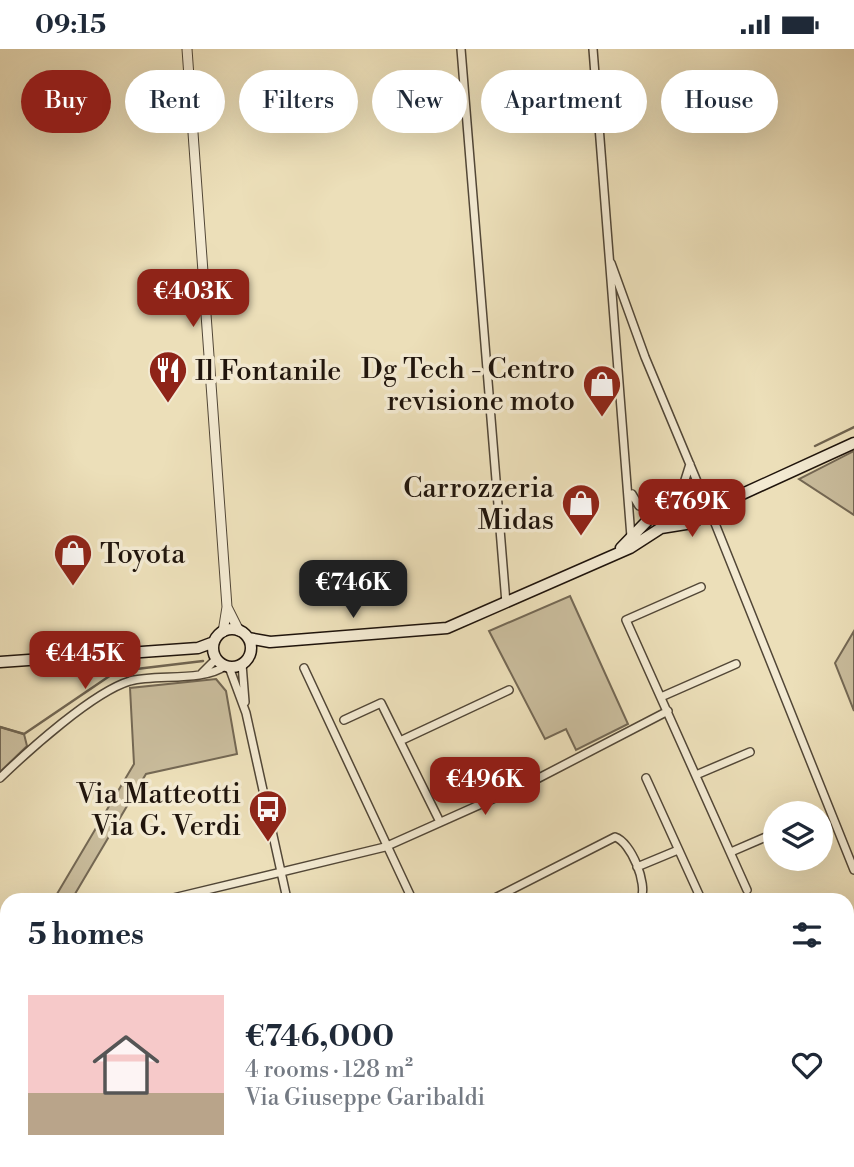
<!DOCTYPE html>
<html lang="en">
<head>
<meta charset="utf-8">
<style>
  body { margin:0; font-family:"Libre Bodoni",serif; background:#f2f2f3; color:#1f2937; height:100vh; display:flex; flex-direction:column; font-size:26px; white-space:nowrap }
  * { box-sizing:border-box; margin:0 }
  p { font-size:23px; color:#747a83 }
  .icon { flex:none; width:38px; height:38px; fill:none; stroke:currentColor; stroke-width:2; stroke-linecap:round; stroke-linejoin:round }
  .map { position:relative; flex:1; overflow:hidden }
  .details { position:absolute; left:0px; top:844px; width:854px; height:275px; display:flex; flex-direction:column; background:#fff; border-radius:21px 21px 0 0; box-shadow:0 7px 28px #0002 }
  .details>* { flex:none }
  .banner { position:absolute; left:21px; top:21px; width:812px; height:63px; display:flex; gap:14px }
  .buttons { position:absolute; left:763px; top:752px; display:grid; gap:14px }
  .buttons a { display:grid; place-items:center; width:70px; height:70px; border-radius:50%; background:#fff; box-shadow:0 7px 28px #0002; font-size:35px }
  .price { position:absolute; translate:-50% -60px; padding:0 16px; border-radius:14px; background:#8f2418; color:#fff; font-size:23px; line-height:46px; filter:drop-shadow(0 2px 4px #0008) }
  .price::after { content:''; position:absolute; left:50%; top:42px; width:21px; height:16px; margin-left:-10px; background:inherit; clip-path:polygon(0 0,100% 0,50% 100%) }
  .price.selected { background:#222; color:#fff }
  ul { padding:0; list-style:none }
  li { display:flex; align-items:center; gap:21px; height:175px; padding:0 28px }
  li span { display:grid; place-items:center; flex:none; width:196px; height:140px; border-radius:0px; color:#555 }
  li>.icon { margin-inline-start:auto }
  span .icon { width:84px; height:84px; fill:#fffc; stroke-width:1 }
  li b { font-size:30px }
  h2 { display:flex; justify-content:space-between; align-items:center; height:84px; padding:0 28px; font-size:30px }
  .pill { padding:0 24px; border-radius:32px; background:#fff; box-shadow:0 7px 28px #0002; font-size:24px; line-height:63px }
  .pill.selected { background:#8f2418; color:#fff }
  .status { display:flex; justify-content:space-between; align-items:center; height:49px; padding:0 35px; background:#fff; direction:ltr }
  .status svg { height:19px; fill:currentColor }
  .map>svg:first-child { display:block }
  .green { fill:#c9bc9c; stroke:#746854; stroke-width:2 }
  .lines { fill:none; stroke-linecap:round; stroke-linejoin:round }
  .stream { stroke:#706450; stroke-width:2.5 }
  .minor-casing { stroke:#524737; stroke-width:10 }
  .tertiary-casing { stroke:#524737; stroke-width:11 }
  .secondary-casing { stroke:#1f140c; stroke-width:13 }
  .minor { stroke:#f3ead2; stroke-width:7 }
  .tertiary { stroke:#f3ead2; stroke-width:9 }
  .secondary { stroke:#f3ead2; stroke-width:10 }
  .labels { text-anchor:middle; stroke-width:7; stroke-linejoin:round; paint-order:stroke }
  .poi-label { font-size:28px; fill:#1f140c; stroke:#f3ead2; text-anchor:end }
</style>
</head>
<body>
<div class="status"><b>09:15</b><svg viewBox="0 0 49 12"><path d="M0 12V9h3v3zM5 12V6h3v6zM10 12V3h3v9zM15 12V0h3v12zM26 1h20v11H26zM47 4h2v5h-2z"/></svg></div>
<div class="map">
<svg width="854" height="1118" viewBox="0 0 854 1118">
  <rect width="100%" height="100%" fill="#ecdfb9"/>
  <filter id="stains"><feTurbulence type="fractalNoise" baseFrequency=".00286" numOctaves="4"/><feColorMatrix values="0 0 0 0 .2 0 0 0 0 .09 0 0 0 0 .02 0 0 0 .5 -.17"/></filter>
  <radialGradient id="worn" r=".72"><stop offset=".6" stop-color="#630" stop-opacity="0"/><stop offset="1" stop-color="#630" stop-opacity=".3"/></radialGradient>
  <path class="green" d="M854,402V466L799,430Z
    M570,547L628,675L576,701L566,680L545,690L489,582Z
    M854,582V662L835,614Z
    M216,630L226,642L237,705L146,725L72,850H54L134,715L130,639Z
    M0,678L24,685L27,697L0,723Z"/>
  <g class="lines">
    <path class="stream" d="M815,397L854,378
      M0,678L24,685L111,626L128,621L203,612"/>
    <g class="minor-casing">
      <path id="minor" d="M461,0L506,554
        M593,0L631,488
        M611,214L645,308L701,442L700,451
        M675,443L684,434L690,415
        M632,445L639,457H661
        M710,462L854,821
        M701,538L626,571L747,841
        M242,615L245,653
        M229,618L246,664L287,850
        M304,619L412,850
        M202,624L216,610
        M661,648L736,615
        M344,671L381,654L440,773
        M400,692L509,641
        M696,726L750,703
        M0,729C28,702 93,643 130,632C157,625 203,633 225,617
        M646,729L701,850
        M731,803L775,784
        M637,818L678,801
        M169,850L385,798L535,731L668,662
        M493,850L615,788C631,793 648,835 641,850
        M847,893L854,886
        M847,1031L854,1042
        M847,1069L854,1065
        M344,1111L345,1118
        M692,1111L696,1118
        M832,1111L836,1118
        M57,1118L86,1111
        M589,1118L600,1111"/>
    </g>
    <g class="tertiary-casing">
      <path id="tertiary" d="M187,0L227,558L223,583
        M227,558L239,582"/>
    </g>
    <g class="secondary-casing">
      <path id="secondary" d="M621,499L675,443L686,441L697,446L701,456L698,469
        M213 599a19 19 0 1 1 38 0a19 19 0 1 1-38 0Z
        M248,589L270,593L447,579L630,499L661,479L692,474L738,447L854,394
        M0,613L198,599L214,593"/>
    </g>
    <use href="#minor" class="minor"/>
    <use href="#tertiary" class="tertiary"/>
    <use href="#secondary" class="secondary"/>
  </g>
  <defs>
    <g id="restaurant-pin" transform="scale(2.0125)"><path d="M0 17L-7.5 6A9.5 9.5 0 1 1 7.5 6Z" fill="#8f2418" stroke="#f3ead2"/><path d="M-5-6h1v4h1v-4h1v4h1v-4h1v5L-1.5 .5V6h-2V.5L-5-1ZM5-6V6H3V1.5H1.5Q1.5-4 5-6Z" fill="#fff"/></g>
    <g id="shop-pin" transform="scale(2.0125)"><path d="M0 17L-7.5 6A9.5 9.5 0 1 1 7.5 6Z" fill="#8f2418" stroke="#f3ead2"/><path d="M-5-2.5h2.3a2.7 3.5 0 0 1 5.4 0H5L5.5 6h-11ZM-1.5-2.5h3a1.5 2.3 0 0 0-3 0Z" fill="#fff"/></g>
    <g id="bus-pin" transform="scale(2.0125)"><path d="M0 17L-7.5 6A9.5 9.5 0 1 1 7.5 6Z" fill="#8f2418" stroke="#f3ead2"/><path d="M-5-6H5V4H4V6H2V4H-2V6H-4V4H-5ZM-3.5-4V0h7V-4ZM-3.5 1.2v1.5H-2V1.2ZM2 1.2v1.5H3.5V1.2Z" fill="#fff"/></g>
  </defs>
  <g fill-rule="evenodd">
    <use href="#restaurant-pin" x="168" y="321"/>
    <use href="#shop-pin" x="602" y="335"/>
    <use href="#shop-pin" x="581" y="454"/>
    <use href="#shop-pin" x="73" y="504"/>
    <use href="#bus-pin" x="268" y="760"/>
  </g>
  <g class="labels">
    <g class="poi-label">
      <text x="575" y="329">Dg Tech - Centro<tspan x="575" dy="32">revisione moto</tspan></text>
      <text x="195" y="331" text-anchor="start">Il Fontanile</text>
      <text x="554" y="448">Carrozzeria<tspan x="554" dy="32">Midas</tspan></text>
      <text x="100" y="514" text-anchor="start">Toyota</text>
      <text x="241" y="754">Via Matteotti<tspan x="241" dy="32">Via G. Verdi</tspan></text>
    </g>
  </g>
  <rect width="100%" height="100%" filter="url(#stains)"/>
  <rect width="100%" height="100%" fill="url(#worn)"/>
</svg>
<div class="buttons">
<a><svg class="icon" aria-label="layers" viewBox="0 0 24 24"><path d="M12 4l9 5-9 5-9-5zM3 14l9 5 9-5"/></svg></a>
</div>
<b class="price" style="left:193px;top:280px">€403K</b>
<b class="price" style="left:692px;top:490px">€769K</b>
<b class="price selected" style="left:353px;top:571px">€746K</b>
<b class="price" style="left:85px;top:642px">€445K</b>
<b class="price" style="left:485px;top:768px">€496K</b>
<div class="banner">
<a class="pill selected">Buy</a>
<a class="pill">Rent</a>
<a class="pill">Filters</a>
<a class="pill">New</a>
<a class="pill">Apartment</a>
<a class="pill">House</a>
</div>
<section class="details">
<h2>5 homes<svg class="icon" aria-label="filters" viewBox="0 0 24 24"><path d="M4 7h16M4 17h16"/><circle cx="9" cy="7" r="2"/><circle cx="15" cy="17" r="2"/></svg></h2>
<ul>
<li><span style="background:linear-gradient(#f6c9c9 70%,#b9a48a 0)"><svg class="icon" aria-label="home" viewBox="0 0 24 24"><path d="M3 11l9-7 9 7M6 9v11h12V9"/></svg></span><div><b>€746,000</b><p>4 rooms · 128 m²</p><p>Via Giuseppe Garibaldi</p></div><svg class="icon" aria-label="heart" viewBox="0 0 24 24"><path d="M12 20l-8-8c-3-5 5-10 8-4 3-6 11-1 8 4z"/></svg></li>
</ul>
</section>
</div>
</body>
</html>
